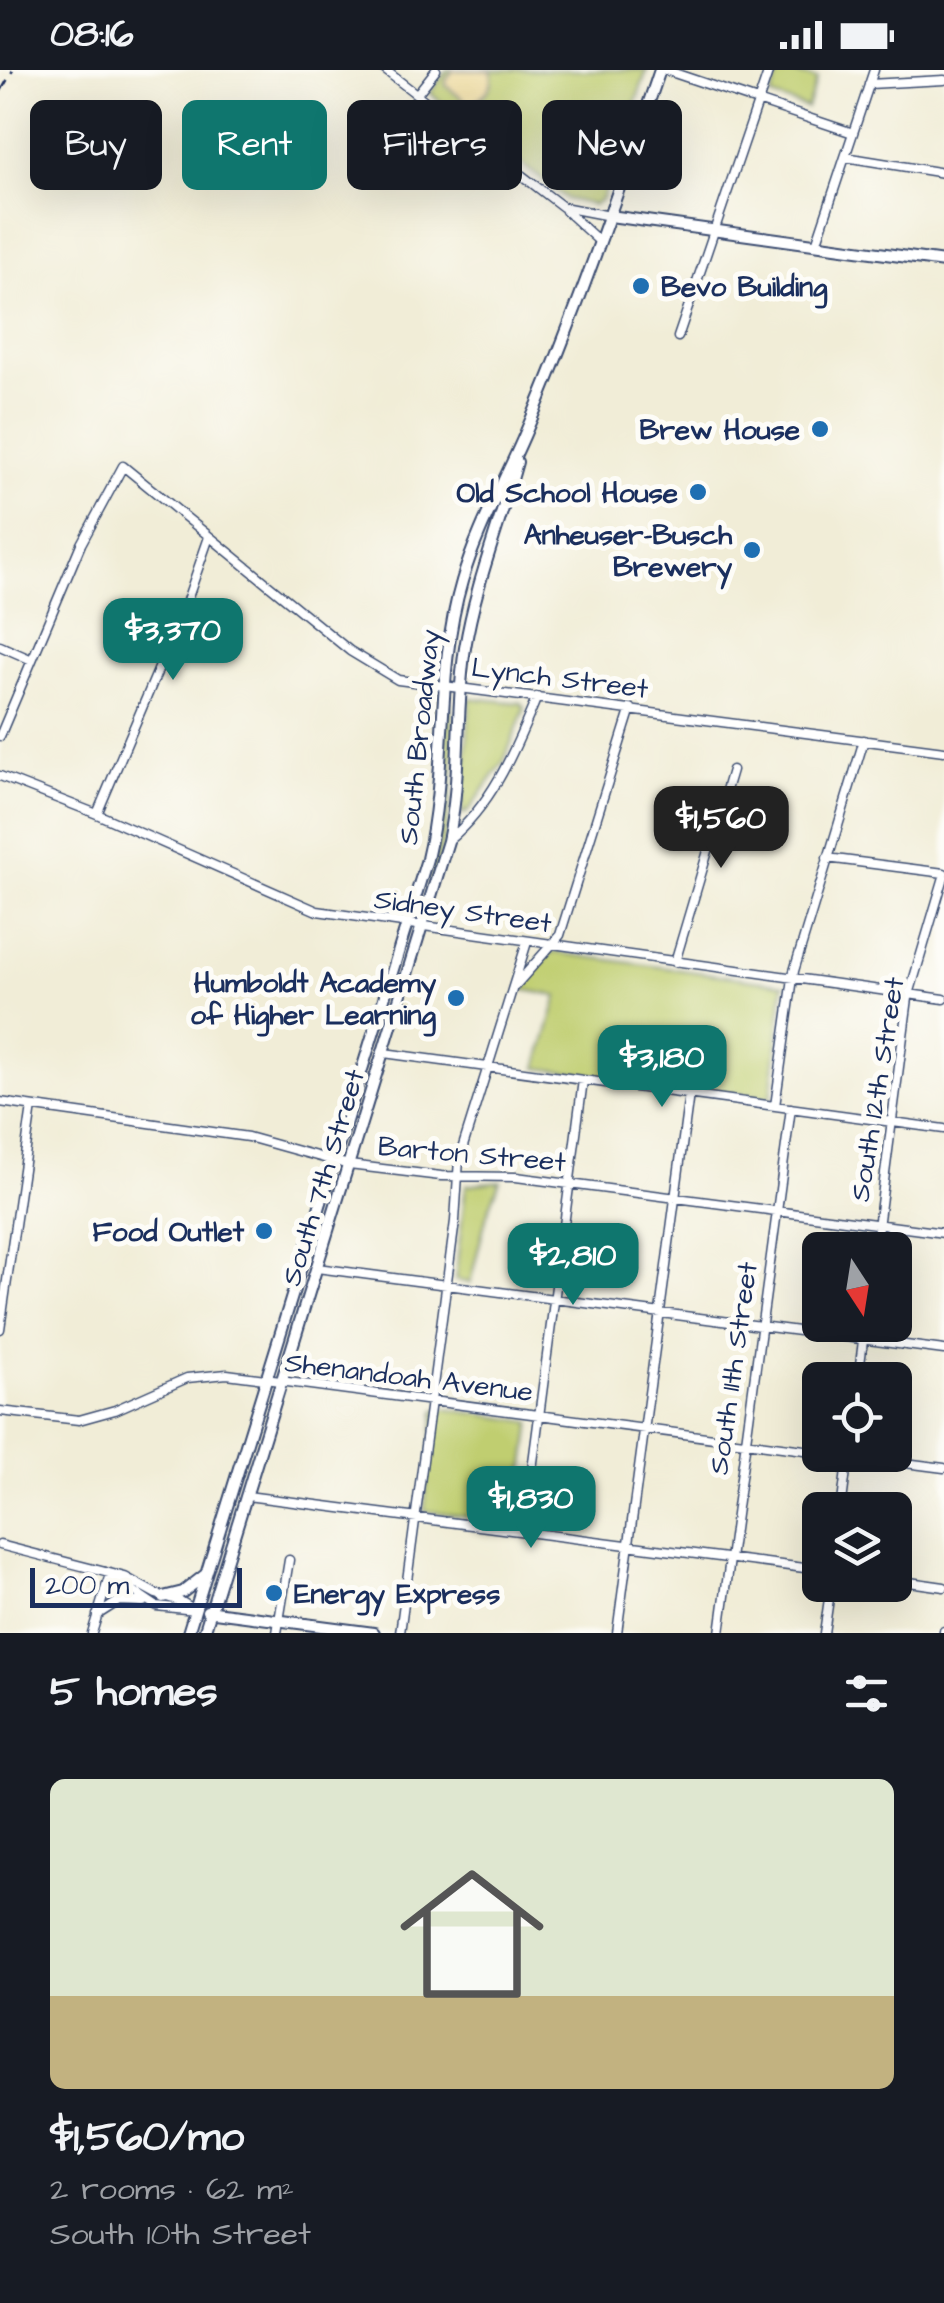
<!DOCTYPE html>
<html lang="en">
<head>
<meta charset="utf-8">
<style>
  body { margin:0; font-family:"Architects Daughter",sans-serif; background:#20242c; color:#f1f3f6; height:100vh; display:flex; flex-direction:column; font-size:38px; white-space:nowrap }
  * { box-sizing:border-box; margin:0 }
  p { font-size:32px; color:#9ea1a6 }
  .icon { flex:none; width:55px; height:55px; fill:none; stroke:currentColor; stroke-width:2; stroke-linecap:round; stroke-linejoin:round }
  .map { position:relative; height:1563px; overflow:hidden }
  .side { display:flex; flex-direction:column; background:#171b24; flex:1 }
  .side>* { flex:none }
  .hud { position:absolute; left:30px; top:30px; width:885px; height:90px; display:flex; gap:20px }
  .needle { width:65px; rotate:168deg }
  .buttons { position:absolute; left:802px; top:1162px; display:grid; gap:20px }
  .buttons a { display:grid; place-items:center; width:110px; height:110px; border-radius:15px; background:#171b24; box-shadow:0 10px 40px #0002; font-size:50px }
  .scale { position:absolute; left:30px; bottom:25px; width:212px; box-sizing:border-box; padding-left:10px; border:5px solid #1b2f5e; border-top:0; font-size:28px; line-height:35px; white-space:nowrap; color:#1b2f5e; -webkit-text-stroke:8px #fdfcf7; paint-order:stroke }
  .price { position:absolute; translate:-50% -85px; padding:0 22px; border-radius:20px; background:#0f766e; color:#fff; font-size:32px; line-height:65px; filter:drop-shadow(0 2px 5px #0008) }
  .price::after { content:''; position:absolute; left:50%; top:60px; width:30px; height:22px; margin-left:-15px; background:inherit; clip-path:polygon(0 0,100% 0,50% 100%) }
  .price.on { background:#222; color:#fff }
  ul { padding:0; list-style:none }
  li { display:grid; align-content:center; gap:20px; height:530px; padding:0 50px }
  li span { display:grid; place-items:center; height:310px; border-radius:15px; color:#555 }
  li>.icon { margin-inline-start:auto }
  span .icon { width:180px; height:180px; fill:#fffc; stroke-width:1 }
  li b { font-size:42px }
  h2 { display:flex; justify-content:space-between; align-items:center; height:120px; padding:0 50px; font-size:42px }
  .pill { padding:0 35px; border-radius:15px; background:#171b24; box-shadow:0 10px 40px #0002; font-size:35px; line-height:90px }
  .pill.on { background:#0f766e; color:#fff }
  .status { display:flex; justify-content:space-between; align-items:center; height:70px; padding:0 50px; background:#171b24; direction:ltr }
  .status svg { height:28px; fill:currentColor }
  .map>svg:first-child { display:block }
  .green { fill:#c0ce70; stroke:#6e7e67; stroke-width:2.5 }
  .sand { fill:#eeda9e; stroke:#84847e; stroke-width:2.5 }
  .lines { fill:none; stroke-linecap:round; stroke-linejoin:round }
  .minor-casing { stroke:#3b4c70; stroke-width:11 }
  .major-casing { stroke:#3b4c70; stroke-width:14 }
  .minor { stroke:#fff; stroke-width:8 }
  .major { stroke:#fff; stroke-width:10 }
  .rail { stroke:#1b2f5e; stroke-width:2.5; stroke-dasharray:15 8; stroke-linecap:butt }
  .poi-dot { fill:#1f6fb2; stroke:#fdfcf7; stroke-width:4 }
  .labels { text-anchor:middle; stroke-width:10; stroke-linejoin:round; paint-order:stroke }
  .poi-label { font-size:28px; font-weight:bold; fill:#1b2f5e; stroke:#fdfcf7; text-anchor:end }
  .street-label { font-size:28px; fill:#1b2f5e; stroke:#fdfcf7 }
</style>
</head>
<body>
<div class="status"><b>08:16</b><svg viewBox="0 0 49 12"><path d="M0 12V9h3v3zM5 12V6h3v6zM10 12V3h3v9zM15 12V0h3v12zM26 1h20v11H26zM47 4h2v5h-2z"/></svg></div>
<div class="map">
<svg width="944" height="1563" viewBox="0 0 944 1563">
  <rect width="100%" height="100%" fill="#fdfcf7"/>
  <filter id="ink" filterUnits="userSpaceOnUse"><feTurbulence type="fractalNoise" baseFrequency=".01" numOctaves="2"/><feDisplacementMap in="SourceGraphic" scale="20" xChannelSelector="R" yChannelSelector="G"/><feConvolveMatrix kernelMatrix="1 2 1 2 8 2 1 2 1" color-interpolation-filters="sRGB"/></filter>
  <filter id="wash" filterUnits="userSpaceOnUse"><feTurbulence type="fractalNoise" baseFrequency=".0048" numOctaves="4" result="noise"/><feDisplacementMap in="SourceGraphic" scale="40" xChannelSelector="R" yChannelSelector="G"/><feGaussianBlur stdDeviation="2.25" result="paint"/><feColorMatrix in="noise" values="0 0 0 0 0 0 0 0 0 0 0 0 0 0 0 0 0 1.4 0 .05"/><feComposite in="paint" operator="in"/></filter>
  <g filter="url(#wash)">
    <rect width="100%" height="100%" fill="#f1edd7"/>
    <path class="green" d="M447,0H647L602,129L594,135L567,129L430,23Z
      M780,0L817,9L807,38L771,26Z
      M470,628L521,633L525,638L504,691L468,742L462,744Z
      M450,637C462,683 445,799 422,839L437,780L444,708L446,639Z
      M552,882L784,914L771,1028L537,998L558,926L519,919Z
      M500,1111L487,1144L470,1213L455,1210L466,1115Z
      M440,1338L531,1352L517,1453L424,1441L435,1341Z"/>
    <path class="sand" d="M453,0H491C496,18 484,27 469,34L446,16V10Z"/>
  </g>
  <g filter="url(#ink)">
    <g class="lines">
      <g class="minor-casing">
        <path id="minor" d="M385,0L563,137L610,146
          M665,0L853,63
          M869,14L944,10
          M417,24L436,0
          M845,87L944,103
          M566,141L600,172
          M816,174L874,0
          M678,267L769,0
          M0,576L32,590
          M0,666L81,474L123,396L350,581L398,610L944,681
          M0,706L97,744L317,841L944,929
          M97,744L184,539L209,467
          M448,771C494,733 515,679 537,627
          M827,788L944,803
          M675,892L732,700
          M515,916L560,865L631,638
          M384,983L944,1059
          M0,1032L248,1067L349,1095L441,1106L516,1107L944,1163
          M775,1036L794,901L864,670
          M875,1180L908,928L944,807
          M317,1198L944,1280
          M0,1259L32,1037
          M858,1310L865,1255
          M0,1341L79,1350L115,1340L187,1308L227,1304L820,1382
          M843,1385L944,1398
          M247,1426L820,1500
          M841,1440L848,1385
          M524,1461L583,1010
          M0,1475L125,1507L156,1524L180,1531L195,1540
          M113,1507L156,1536L195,1540
          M895,1510L944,1517
          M97,1545L119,1531L143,1532
          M92,1563L110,1504
          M277,1563L289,1490
          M400,1563L455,1151L459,1089L527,872
          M617,1563L689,1024
          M720,1563L791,1038
          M824,1563L831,1515
          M944,1563V1561"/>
      </g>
      <g class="major-casing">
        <path id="major" d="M610,146L944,192
          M163,1527L183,1522L205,1505
          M207,1541L374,1563
          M188,1563L427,789C449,697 435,602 462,511C477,459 504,413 525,364C576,245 618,122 660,0
          M204,1563L448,771C462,707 455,642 465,578C475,515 500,454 517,392"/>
      </g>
      <use href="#minor" class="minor"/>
      <use href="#major" class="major"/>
      <path class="rail" d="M0,23L13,0"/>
    </g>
  </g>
  <g class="poi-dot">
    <circle cx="641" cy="216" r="10"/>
    <circle cx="820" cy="359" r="10"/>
    <circle cx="698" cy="422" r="10"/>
    <circle cx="752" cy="480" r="10"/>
    <circle cx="456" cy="928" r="10"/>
    <circle cx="264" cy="1161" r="10"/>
    <circle cx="274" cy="1523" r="10"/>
  </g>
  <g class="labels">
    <g class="poi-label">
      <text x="661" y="226" text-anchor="start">Bevo Building</text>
      <text x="800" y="369">Brew House</text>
      <text x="678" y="432">Old School House</text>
      <text x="732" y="474">Anheuser-Busch<tspan x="732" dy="32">Brewery</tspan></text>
      <text x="436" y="922">Humboldt Academy<tspan x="436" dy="32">of Higher Learning</tspan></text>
      <text x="244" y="1171">Food Outlet</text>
      <text x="294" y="1533" text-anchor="start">Energy Express</text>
    </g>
    <g class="street-label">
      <text transform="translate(560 607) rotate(7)" y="10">Lynch Street</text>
      <text transform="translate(418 667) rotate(-84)" y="10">South Broadway</text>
      <text transform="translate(463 840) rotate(8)" y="10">Sidney Street</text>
      <text transform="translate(876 1019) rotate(-81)" y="10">South 12th Street</text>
      <text transform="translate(472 1083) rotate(5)" y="10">Barton Street</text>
      <text transform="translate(322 1107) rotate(-73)" y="10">South 7th Street</text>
      <text transform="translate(732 1298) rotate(-82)" y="10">South 11th Street</text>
      <text transform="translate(409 1306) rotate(7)" y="10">Shenandoah Avenue</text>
    </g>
  </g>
</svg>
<div class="buttons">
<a><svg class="needle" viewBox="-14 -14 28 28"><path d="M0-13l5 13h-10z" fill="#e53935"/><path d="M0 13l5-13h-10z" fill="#9ea1a6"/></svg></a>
<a><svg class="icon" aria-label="locate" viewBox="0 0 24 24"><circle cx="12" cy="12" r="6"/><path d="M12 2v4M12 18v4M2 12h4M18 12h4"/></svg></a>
<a><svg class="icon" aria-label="layers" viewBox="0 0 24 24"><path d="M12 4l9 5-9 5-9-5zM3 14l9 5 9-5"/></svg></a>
</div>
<div class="scale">200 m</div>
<b class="price" style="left:173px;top:613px">$3,370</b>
<b class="price on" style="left:721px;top:801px">$1,560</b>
<b class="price" style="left:662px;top:1040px">$3,180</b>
<b class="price" style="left:573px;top:1238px">$2,810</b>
<b class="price" style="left:531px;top:1481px">$1,830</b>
<div class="hud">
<a class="pill">Buy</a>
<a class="pill on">Rent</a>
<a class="pill">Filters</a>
<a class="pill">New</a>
</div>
</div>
<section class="side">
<h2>5 homes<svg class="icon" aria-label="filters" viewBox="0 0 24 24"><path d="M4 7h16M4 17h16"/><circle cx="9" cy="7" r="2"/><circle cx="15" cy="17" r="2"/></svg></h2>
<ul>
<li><span style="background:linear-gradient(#dfe7d0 70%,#c2b280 0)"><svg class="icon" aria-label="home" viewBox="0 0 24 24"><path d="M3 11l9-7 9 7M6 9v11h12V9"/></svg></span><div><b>$1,560/mo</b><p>2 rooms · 62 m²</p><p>South 10th Street</p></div></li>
</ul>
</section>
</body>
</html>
